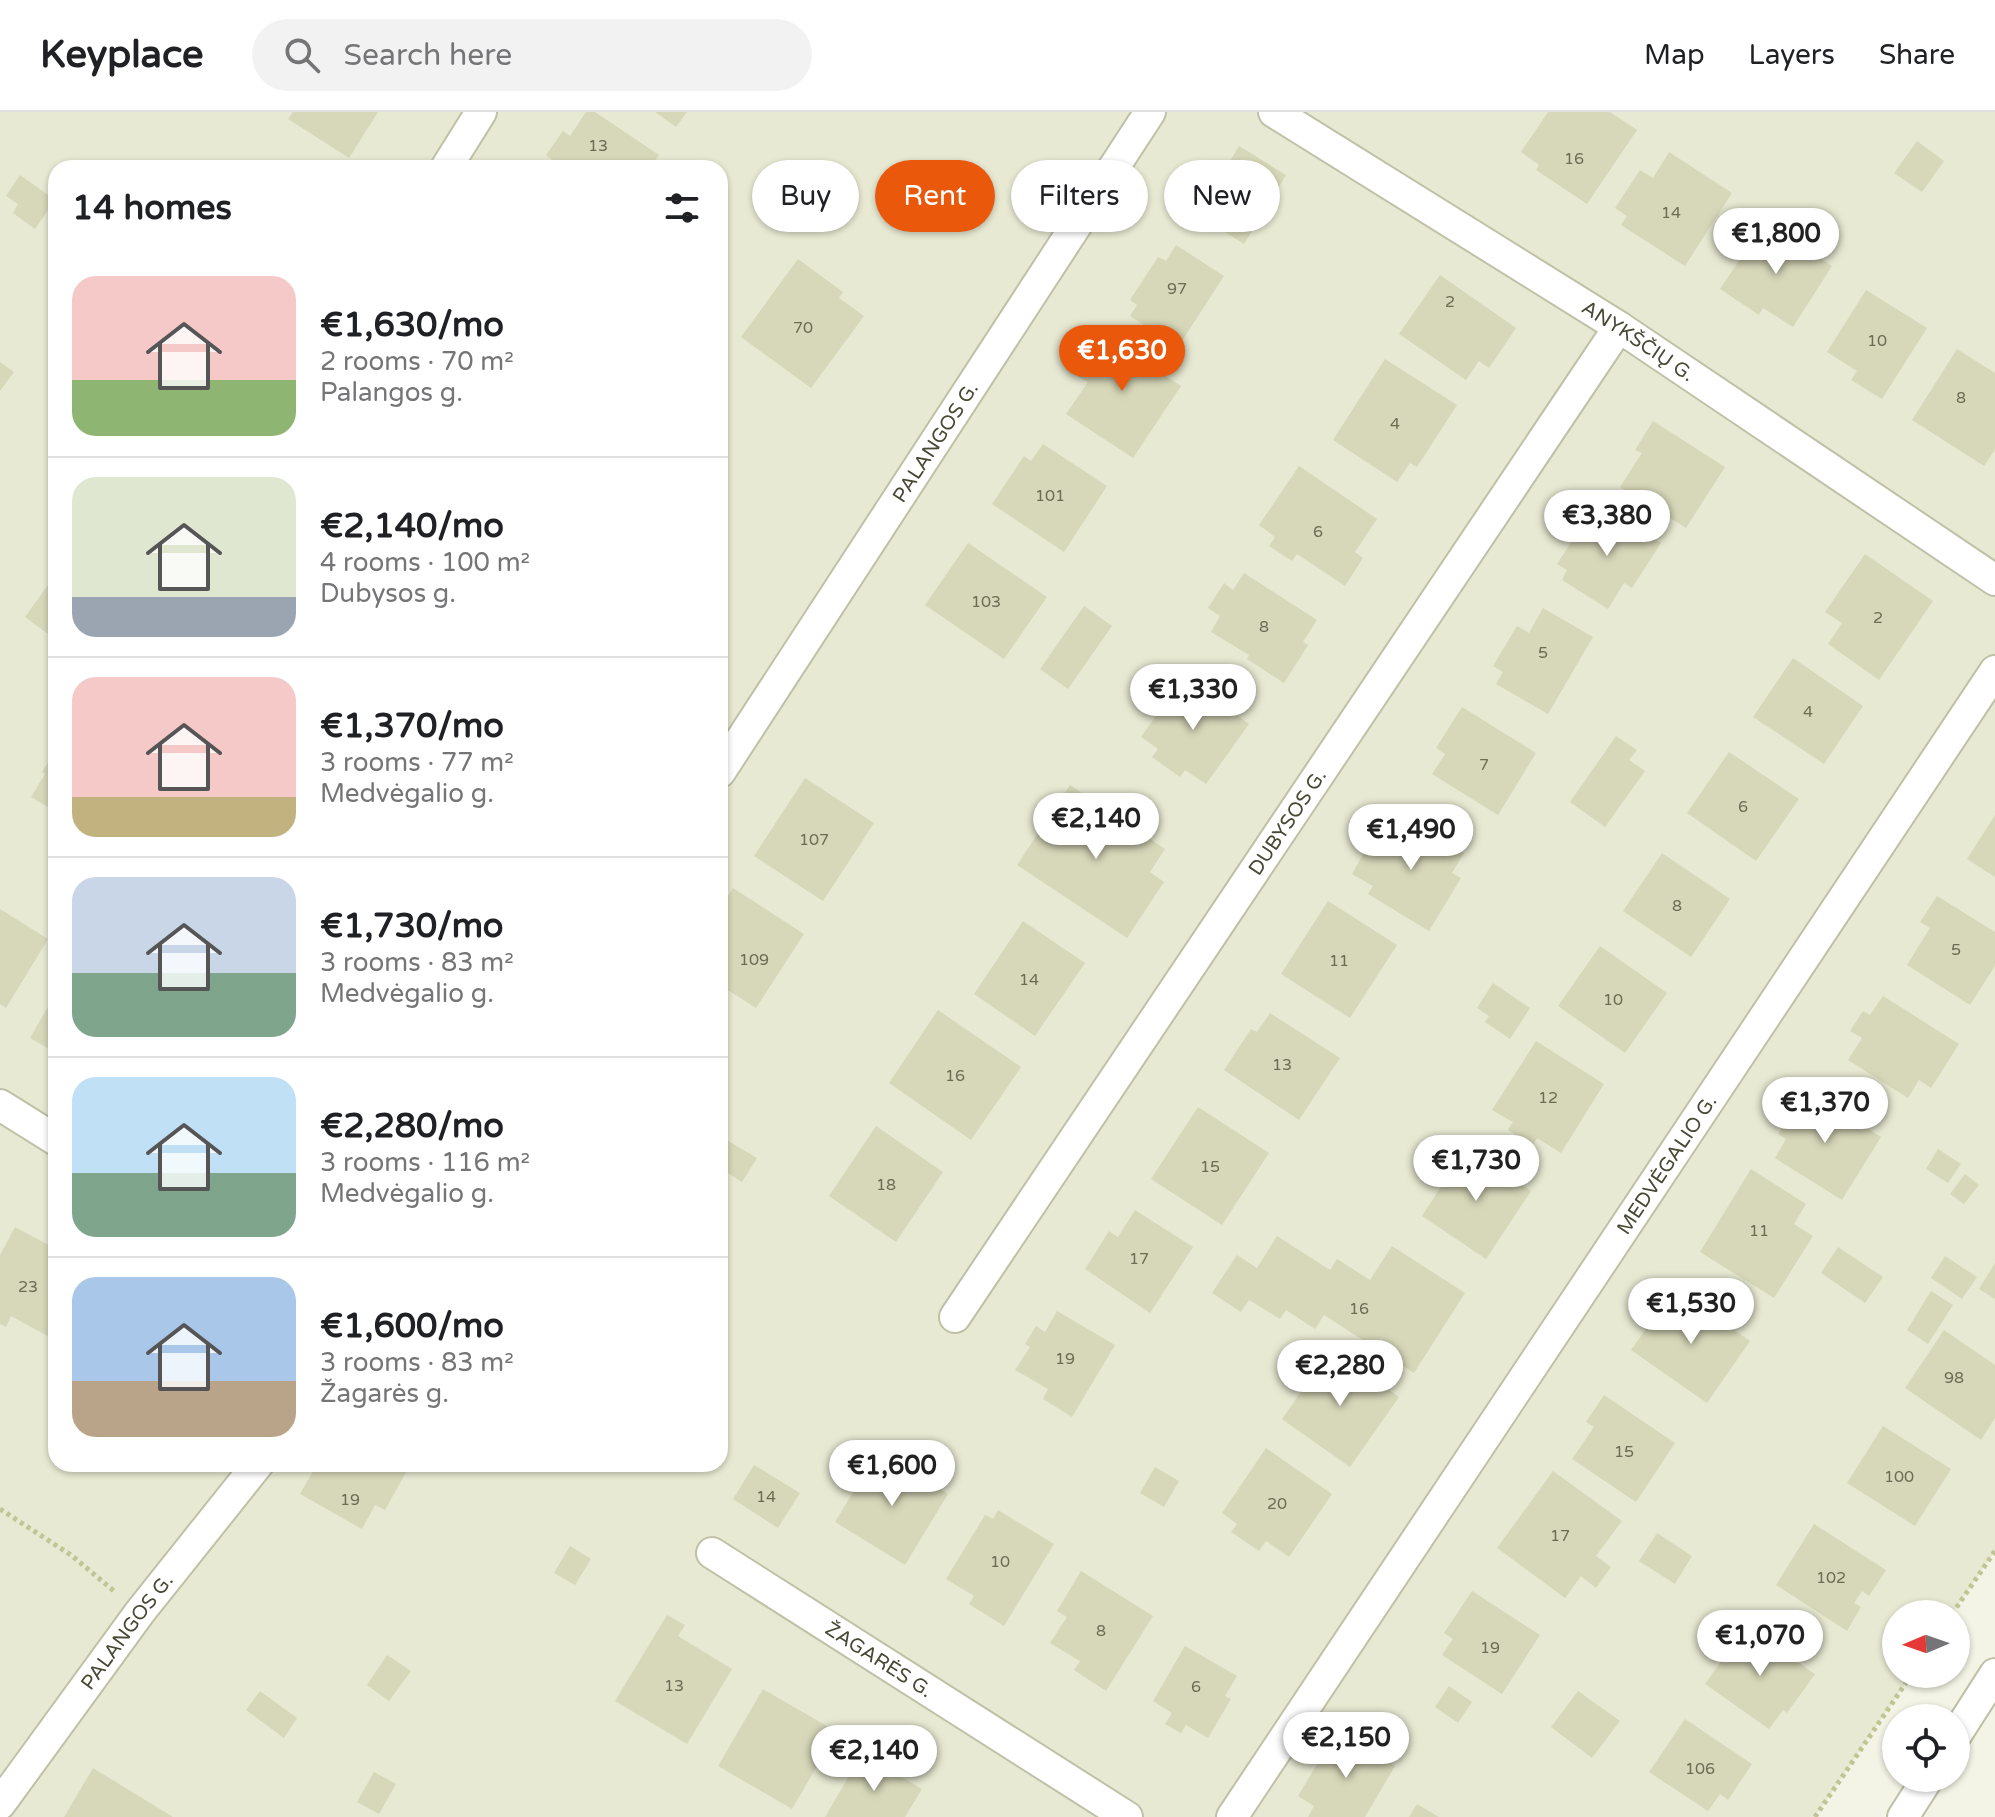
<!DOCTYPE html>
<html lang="en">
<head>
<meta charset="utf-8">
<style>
  body { margin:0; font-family:"Varela Round",sans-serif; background:#f2f2f2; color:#202124; height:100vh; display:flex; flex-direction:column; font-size:30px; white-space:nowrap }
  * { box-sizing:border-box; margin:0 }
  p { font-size:26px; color:#757577 }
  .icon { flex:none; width:44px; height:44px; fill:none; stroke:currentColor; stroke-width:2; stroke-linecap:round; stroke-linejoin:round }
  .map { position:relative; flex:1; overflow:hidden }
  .drawer { position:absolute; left:48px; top:48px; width:680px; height:1312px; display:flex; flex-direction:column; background:#fff; border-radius:24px; box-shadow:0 2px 6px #0004 }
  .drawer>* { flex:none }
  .hud { position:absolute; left:752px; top:48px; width:760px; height:72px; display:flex; gap:16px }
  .needle { width:52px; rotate:268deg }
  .controls { position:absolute; left:1882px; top:1488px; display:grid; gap:16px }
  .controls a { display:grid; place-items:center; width:88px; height:88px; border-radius:50%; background:#fff; box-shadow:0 2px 6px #0004; font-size:40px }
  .price { position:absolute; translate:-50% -68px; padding:0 18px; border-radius:28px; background:#fff; color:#222; font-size:26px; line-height:52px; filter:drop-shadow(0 2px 4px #0008) }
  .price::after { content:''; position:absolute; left:50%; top:48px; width:24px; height:18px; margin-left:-12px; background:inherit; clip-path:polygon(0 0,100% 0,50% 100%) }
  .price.on { background:#ea580c; color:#fff }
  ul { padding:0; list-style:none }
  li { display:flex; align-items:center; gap:24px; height:200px; padding:0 24px }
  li+li { border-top:2px solid #e0e0e0 }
  li span { display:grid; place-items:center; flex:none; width:224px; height:160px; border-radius:24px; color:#555 }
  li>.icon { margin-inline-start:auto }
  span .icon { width:96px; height:96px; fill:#fffc; stroke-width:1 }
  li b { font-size:34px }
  h2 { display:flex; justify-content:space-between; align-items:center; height:96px; padding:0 24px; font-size:34px }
  .pill { padding:0 28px; border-radius:36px; background:#fff; box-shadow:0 2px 6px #0004; font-size:28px; line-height:72px }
  .pill.on { background:#ea580c; color:#fff }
  header { display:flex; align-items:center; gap:48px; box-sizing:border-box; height:112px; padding:0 40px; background:#fff; border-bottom:2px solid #e0e0e0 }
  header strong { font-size:38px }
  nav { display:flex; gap:44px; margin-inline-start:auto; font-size:28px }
  .search { width:560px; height:72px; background:#f2f2f2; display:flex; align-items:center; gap:20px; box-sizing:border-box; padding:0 28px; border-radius:44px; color:#757577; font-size:30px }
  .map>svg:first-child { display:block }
  .residential { fill:#e7e9d2; fill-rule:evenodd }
  .building { fill:#d7d7b9 }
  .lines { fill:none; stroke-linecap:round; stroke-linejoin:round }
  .minor-casing { stroke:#bfc1a6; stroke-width:34 }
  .path { stroke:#c2c496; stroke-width:5; stroke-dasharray:4 4; stroke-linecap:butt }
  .minor { stroke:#fff; stroke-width:30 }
  .labels { text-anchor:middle; stroke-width:8; stroke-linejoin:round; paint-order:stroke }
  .number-label { font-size:16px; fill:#6c6c55 }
  .street-label { font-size:20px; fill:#484834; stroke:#fff }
</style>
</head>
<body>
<header>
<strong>Keyplace</strong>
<div class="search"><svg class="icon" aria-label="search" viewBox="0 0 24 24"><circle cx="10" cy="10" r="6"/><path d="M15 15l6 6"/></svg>Search here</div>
<nav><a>Map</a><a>Layers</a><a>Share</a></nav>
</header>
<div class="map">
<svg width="1995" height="1705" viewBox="0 0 1995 1705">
  <rect width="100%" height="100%" fill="#f3f4e5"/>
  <path class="residential" d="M0,0H1995V1439L1952,1502H1896V1562H1912L1815,1705H0ZM56,56H720V1352H56Z"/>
  <path class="building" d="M293,0H378L349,46L288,7Z
    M586,0H595L659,43L650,56H550L554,49L546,43L563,19L570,24Z
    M655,0H687L676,15Z
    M1548,0H1610L1637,18L1587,92L1536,58L1539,53L1521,40Z
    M1917,29L1944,49L1922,80L1894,61Z
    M1239,34L1286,63L1244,132L1218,116L1224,107L1194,88L1218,48L1227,54Z
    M1669,40L1732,81L1685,154L1621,113L1627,104L1615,96L1640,58L1653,66Z
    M20,63L55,88L35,117L13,101L18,92L6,84Z
    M1765,110L1832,154L1793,215L1763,196L1759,203L1720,177Z
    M1176,133L1224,164L1178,235L1130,204L1137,193L1130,188L1158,145L1166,149Z
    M798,147L843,180L839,186L864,204L811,276L741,225Z
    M1440,163L1516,216L1489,256L1479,249L1466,268L1399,222Z
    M1866,178L1927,216L1882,287L1851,268L1857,259L1827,240Z
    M1110,215L1155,245L1149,253L1181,274L1133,346L1066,302L1088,270L1077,264Z
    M1957,237L1995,261V337L1984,354L1912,308Z
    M1385,247L1457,293L1417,355L1410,351L1397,370L1333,328Z
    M0,250L14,260L0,279Z
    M1653,309L1725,355L1686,416L1620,375L1642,341L1635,338Z
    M1043,332L1107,374L1064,440L992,392L1024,344L1031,349Z
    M1299,354L1377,407L1355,440L1363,446L1345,474L1297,442L1292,449L1269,434L1275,425L1259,413Z
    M1605,396L1661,431L1632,476L1624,471L1608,497L1562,468L1567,458L1557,452L1585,409L1594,415Z
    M968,431L1047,485L1004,547L925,493Z
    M1865,442L1933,489L1879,568L1828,532L1842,511L1825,500Z
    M1244,461L1317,508L1303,530L1308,533L1284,571L1247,547L1249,543L1211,520L1220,504L1208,496L1224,471L1233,478Z
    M56,462V528L25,505Z
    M1084,494L1112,514L1068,577L1040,557Z
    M1543,496L1593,525L1548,602L1496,572L1503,560L1493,554L1517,514L1529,521Z
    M1793,546L1863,594L1824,652L1753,605Z
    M1183,565L1249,612L1206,672L1185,658L1180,665L1152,645L1158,637L1141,625Z
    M1462,595L1536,641L1498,703L1432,662L1445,642L1436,636Z
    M1616,624L1637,638L1629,648L1645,659L1605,715L1570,690Z
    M1729,640L1799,687L1756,749L1687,701Z
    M52,644L56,647V700L31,685L45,662L42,660Z
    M805,666L874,711L823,789L754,744Z
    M1070,673L1165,737L1150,760L1164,770L1127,826L1017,753Z
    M1995,703V765L1967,747Z
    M1404,706L1464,741L1452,761L1461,766L1429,819L1368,782L1373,774L1352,762L1376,719L1392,728Z
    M1662,741L1730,787L1691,845L1623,799Z
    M733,776L804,822L756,896L720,873V796Z
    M1937,784L1995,820V854L1970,893L1907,853L1930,816L1920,810Z
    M1328,789L1397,833L1350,906L1281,862Z
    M0,797L48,827L6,896L0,892Z
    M1023,809L1085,851L1035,924L974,882Z
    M1600,834L1667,881L1625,941L1558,894Z
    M1493,871L1530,896L1510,927L1485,910L1489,904L1477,896Z
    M56,881V941L30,926Z
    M1883,884L1959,932L1931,976L1919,968L1908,986L1848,948L1862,926L1850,919L1863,899L1870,903Z
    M938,898L1021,955L971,1028L889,971Z
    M1270,901L1340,946L1299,1008L1224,958L1251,917L1257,920Z
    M1536,929L1604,972L1561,1041L1537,1026L1532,1034L1508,1018L1513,1010L1492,998Z
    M1806,978L1881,1025L1842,1088L1775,1046L1786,1027L1778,1022Z
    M1198,995L1269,1041L1222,1113L1151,1067Z
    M876,1014L943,1060L896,1130L829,1084Z
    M725,1027L757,1046L742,1070L720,1056V1034Z
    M1466,1036L1531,1079L1486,1147L1422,1104Z
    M1938,1037L1961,1052L1948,1071L1926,1057Z
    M1751,1057L1806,1092L1794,1112L1813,1124L1774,1186L1700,1140Z
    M1965,1062L1979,1073L1964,1092L1950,1082Z
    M1135,1098L1193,1135L1150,1201L1085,1157L1109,1119L1118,1125Z
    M15,1115L56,1137L55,1228L11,1204L6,1215L0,1212V1143Z
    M1277,1124L1330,1158L1337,1147L1370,1168L1392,1134L1465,1181L1414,1261L1324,1203L1315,1217L1286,1198L1280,1207L1249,1188L1241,1200L1212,1181L1237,1143L1257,1156Z
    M1838,1135L1883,1165L1865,1191L1821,1161Z
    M1945,1144L1977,1165L1962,1187L1931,1166Z
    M1995,1151V1187L1979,1177Z
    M1675,1176L1750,1229L1707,1291L1631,1238Z
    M1931,1179L1953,1193L1928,1232L1907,1218Z
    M1057,1199L1115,1233L1072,1305L1043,1287L1048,1277L1015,1258L1030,1235L1025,1232L1036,1214L1045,1220Z
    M1944,1218L1995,1253V1306L1981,1328L1905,1276Z
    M1331,1237L1399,1285L1350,1355L1282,1307Z
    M1604,1283L1675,1331L1636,1390L1572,1347L1594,1315L1586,1310Z
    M1883,1314L1951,1357L1915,1414L1847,1371Z
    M1266,1336L1332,1382L1289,1445L1266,1429L1259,1439L1231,1420L1237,1412L1222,1401Z
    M878,1339L948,1382L905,1453L835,1410Z
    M317,1352H402L409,1355L385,1398L375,1393L362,1417L300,1382Z
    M754,1353L800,1381L778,1416L733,1387Z
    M1155,1355L1179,1369L1164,1395L1140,1381Z
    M1553,1359L1622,1409L1596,1444L1611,1455L1596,1476L1581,1464L1565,1486L1497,1436Z
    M998,1398L1054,1432L1004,1514L969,1492L974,1484L946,1467L985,1403L993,1407Z
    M1814,1412L1886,1458L1869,1484L1862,1479L1854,1491L1861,1495L1847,1519L1776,1473Z
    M1657,1421L1692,1444L1675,1472L1639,1449Z
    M570,1434L591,1447L575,1473L554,1461Z
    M1081,1459L1153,1504L1106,1579L1074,1558L1080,1549L1050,1531L1067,1505L1057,1499Z
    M1472,1479L1540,1523L1502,1582L1442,1543L1453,1527L1444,1521Z
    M667,1503L685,1513L678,1524L732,1557L687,1632L615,1589Z
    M1746,1514L1815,1562L1787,1601L1783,1598L1769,1617L1705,1572Z
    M1185,1534L1237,1564L1225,1584L1231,1587L1208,1626L1186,1613L1181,1621L1165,1612L1172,1601L1153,1589Z
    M387,1543L411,1559L389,1589L367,1573Z
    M1449,1574L1472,1590L1458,1611L1435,1595Z
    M763,1577L837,1620L792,1697L718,1654Z
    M260,1579L297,1606L284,1626L246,1598Z
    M1578,1579L1620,1609L1592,1646L1551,1615Z
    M1685,1607L1752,1652L1728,1688L1720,1682L1708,1699L1649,1660Z
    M1337,1619L1395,1654L1365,1705H1308L1314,1694L1298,1684Z
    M862,1642L922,1677L905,1705H825Z
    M93,1656L173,1705H64Z
    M374,1660L396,1672L379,1702L357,1690Z
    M1417,1692L1439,1705H1409Z"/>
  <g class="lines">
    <g class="minor-casing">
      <g id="minor">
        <path id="s1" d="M1274,0L1619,215L1995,468"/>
        <path d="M446,56L481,0"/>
        <path id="s2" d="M720,660L1150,0"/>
        <path d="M0,993L56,1028"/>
        <path id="s3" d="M955,1205L1619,215"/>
        <path id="s4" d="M712,1441L1127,1705"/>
        <path d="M1956,1623L1995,1562"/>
        <path id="s5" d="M0,1692L140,1500L258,1352"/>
        <path id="s6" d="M1232,1705L1995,559"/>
        <path d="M1903,1705L1928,1666"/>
      </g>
    </g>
    <path class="path" d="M0,1397L71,1443L114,1479
      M1952,1502L1995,1439
      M1815,1705L1912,1562"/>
    <use href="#minor" class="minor"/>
  </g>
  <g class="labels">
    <g class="number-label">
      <text x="598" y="39">13</text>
      <text x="1574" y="52">16</text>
      <text x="1671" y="106">14</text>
      <text x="1177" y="182">97</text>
      <text x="1450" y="195">2</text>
      <text x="803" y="221">70</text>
      <text x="1877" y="234">10</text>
      <text x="1961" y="291">8</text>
      <text x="1395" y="317">4</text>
      <text x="1050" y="389">101</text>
      <text x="1318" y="425">6</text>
      <text x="986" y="495">103</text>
      <text x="1878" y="511">2</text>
      <text x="1264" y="520">8</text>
      <text x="1543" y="546">5</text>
      <text x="1808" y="605">4</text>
      <text x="1484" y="658">7</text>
      <text x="1743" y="700">6</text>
      <text x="814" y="733">107</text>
      <text x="1677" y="799">8</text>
      <text x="1956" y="843">5</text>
      <text x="754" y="853">109</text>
      <text x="1339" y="854">11</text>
      <text x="1029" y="873">14</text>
      <text x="1613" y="893">10</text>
      <text x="1282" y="958">13</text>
      <text x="955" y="969">16</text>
      <text x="1548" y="991">12</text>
      <text x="1210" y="1060">15</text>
      <text x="886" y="1078">18</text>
      <text x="1759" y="1124">11</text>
      <text x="1139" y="1152">17</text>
      <text x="28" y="1180">23</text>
      <text x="1359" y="1202">16</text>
      <text x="1065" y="1252">19</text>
      <text x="1954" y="1271">98</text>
      <text x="1624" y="1345">15</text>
      <text x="1899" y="1370">100</text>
      <text x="766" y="1390">14</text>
      <text x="350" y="1393">19</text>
      <text x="1277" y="1397">20</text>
      <text x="1560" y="1429">17</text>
      <text x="1000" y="1455">10</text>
      <text x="1831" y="1471">102</text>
      <text x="1101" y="1524">8</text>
      <text x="1490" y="1541">19</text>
      <text x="674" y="1579">13</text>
      <text x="1196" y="1580">6</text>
      <text x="1700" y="1662">106</text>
    </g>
    <g class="street-label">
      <text dy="7" stroke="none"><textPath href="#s1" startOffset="430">ANYKŠČIŲ G.</textPath></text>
      <text dy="7" stroke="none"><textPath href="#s2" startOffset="394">PALANGOS G.</textPath></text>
      <text dy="7" stroke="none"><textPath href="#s3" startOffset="596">DUBYSOS G.</textPath></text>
      <text dy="7" stroke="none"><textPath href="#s6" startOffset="784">MEDVĖGALIO G.</textPath></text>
      <text dy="7" stroke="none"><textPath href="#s5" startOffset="214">PALANGOS G.</textPath></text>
      <text dy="7" stroke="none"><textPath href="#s4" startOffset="198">ŽAGARĖS G.</textPath></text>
    </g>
  </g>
</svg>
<div class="controls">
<a><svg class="needle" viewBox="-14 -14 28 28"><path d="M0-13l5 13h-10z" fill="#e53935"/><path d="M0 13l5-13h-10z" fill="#757577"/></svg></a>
<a><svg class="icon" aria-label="locate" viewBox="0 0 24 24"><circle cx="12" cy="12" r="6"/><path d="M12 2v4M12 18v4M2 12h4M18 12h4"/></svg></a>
</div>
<b class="price" style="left:1776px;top:164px">€1,800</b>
<b class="price on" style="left:1122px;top:281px">€1,630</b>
<b class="price" style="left:1607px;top:446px">€3,380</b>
<b class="price" style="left:1193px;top:620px">€1,330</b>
<b class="price" style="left:1096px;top:749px">€2,140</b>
<b class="price" style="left:1411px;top:760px">€1,490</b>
<b class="price" style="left:1825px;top:1033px">€1,370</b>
<b class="price" style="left:1476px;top:1091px">€1,730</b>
<b class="price" style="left:1691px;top:1234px">€1,530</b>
<b class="price" style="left:1340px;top:1296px">€2,280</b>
<b class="price" style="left:892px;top:1396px">€1,600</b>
<b class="price" style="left:1760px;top:1566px">€1,070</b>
<b class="price" style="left:1346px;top:1668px">€2,150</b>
<b class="price" style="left:874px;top:1681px">€2,140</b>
<div class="hud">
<a class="pill">Buy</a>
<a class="pill on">Rent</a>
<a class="pill">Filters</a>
<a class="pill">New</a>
</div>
<section class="drawer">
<h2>14 homes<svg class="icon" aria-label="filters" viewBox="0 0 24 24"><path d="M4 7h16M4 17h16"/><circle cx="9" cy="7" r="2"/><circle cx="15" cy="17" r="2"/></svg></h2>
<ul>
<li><span style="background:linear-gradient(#f6c9c9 65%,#8fb573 0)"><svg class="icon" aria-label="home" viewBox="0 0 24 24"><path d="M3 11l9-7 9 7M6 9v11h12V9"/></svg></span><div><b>€1,630/mo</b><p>2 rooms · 70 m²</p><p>Palangos g.</p></div></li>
<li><span style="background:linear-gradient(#dfe7d0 75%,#9aa5b1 0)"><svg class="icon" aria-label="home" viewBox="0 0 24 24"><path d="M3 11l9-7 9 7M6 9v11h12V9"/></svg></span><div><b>€2,140/mo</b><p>4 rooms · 100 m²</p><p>Dubysos g.</p></div></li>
<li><span style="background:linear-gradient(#f6c9c9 75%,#c2b280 0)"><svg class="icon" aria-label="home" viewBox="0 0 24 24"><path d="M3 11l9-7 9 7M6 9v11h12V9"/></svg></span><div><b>€1,370/mo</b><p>3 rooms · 77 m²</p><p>Medvėgalio g.</p></div></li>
<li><span style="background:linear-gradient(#c9d6e8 60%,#7fa58c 0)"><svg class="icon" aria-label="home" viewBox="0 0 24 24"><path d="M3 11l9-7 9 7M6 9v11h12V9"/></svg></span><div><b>€1,730/mo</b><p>3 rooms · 83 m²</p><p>Medvėgalio g.</p></div></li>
<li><span style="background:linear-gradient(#bfe0f5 60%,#7fa58c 0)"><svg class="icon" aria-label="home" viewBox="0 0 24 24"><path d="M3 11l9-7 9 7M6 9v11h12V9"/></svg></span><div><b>€2,280/mo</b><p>3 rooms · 116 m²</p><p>Medvėgalio g.</p></div></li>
<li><span style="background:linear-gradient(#a9c7e8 65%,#b9a48a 0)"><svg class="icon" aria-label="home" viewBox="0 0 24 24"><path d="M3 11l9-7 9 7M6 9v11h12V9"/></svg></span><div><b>€1,600/mo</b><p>3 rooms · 83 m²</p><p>Žagarės g.</p></div></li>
</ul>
</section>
</div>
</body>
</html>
